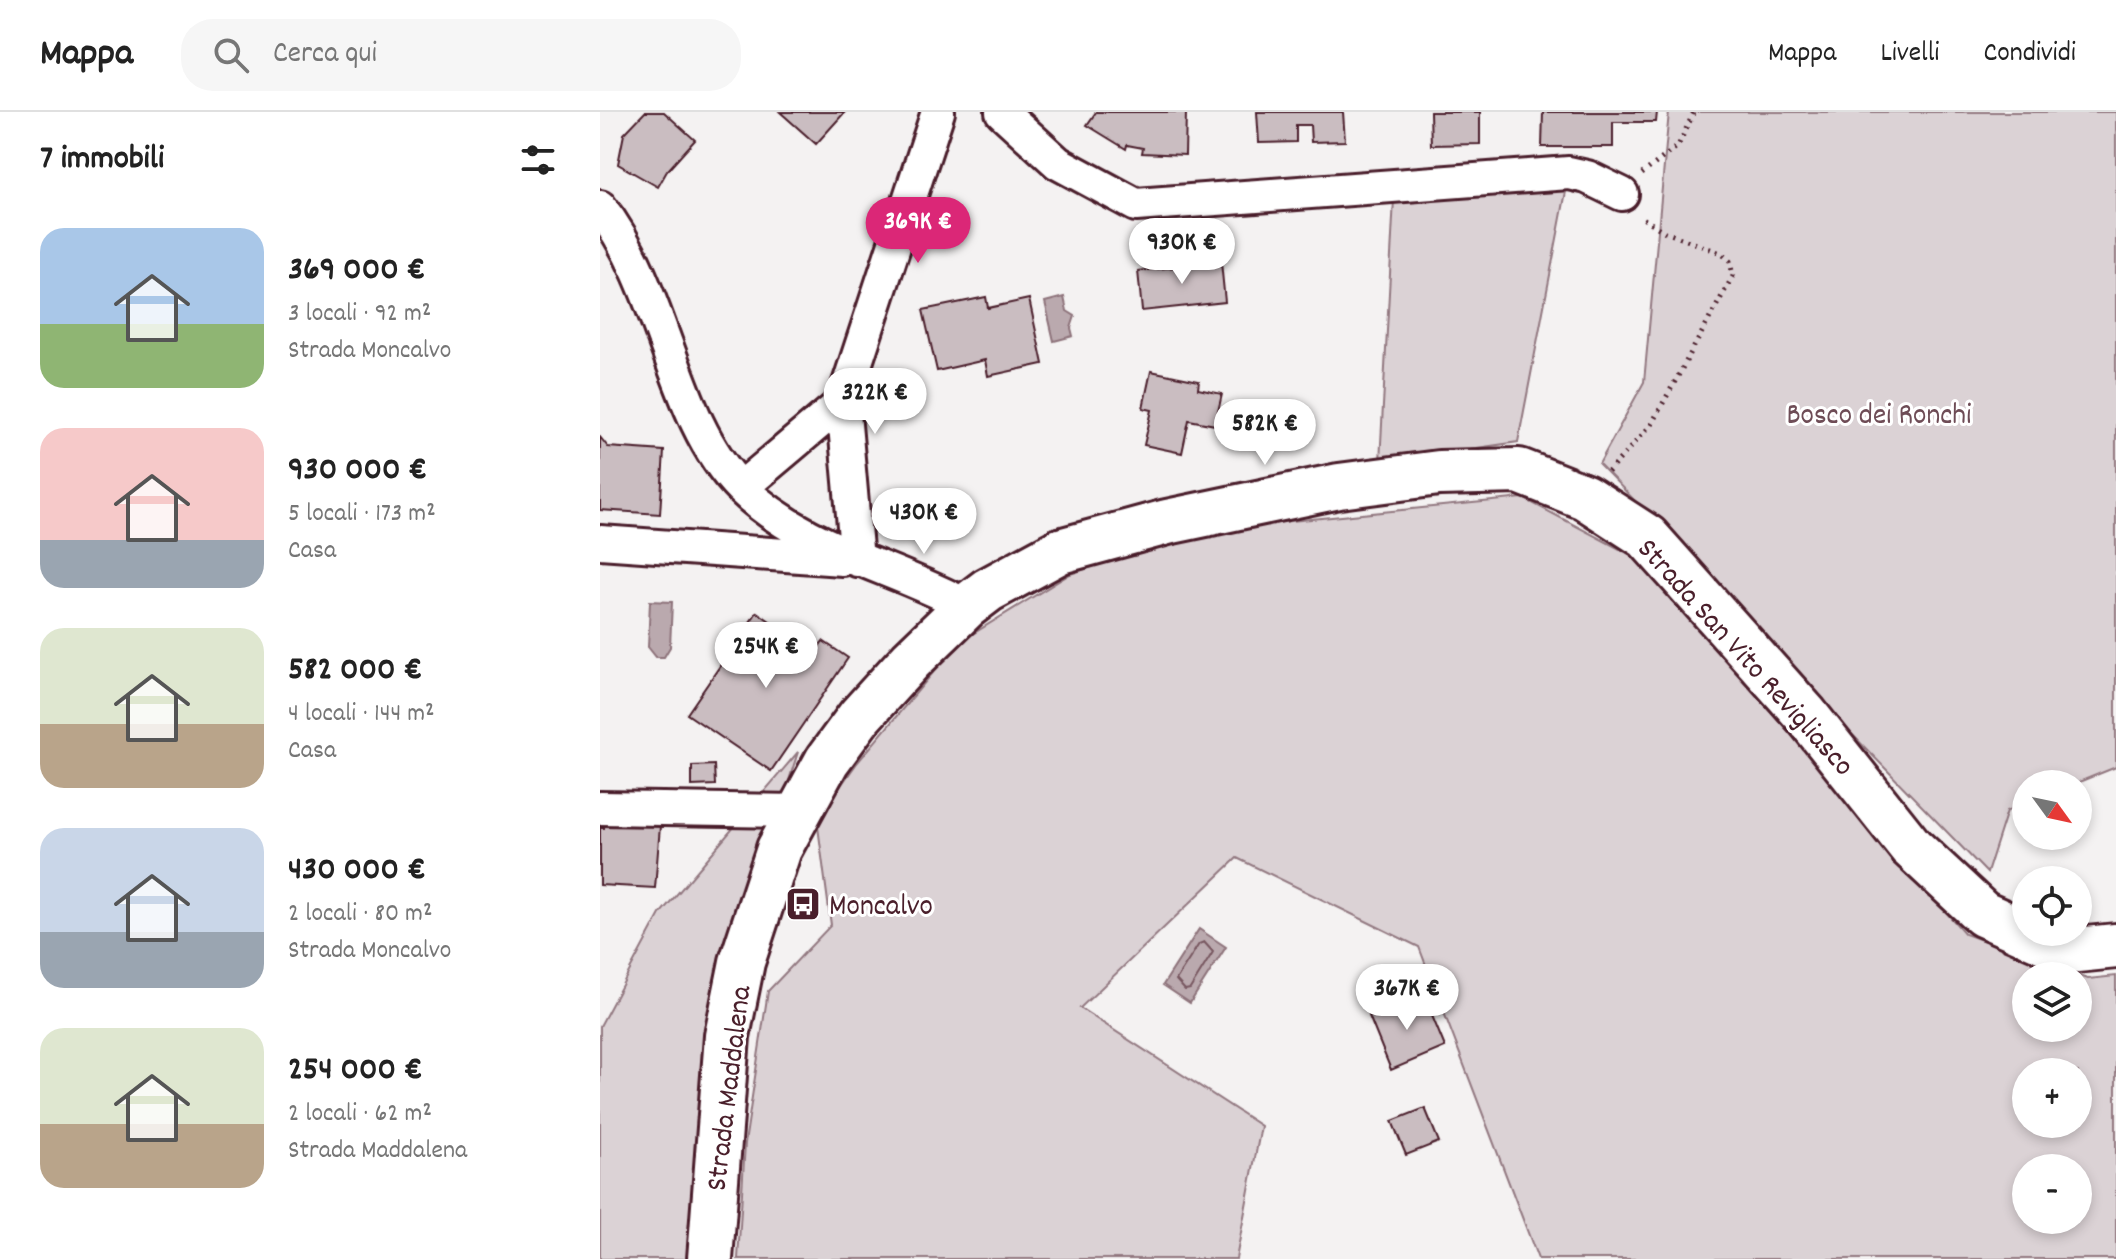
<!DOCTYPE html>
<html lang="it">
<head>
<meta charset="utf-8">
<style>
  body { margin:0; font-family:Dekko,sans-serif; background:#f6f6f6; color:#222; height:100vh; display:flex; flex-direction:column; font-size:30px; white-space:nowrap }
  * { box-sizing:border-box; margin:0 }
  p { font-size:26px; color:#767676 }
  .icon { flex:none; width:44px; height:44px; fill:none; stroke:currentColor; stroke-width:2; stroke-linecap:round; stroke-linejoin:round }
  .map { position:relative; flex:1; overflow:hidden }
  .side { display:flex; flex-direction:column; background:#fff; width:600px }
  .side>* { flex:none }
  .needle { width:52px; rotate:123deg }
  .controls { position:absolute; left:1412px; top:658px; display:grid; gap:16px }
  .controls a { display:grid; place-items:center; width:80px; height:80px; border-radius:50%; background:#fff; box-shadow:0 4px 12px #0003; font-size:40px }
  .price { position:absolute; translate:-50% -68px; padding:0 18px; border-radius:28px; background:#fff; color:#222; font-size:26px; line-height:52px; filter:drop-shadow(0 2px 4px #0008) }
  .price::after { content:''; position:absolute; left:50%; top:48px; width:24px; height:18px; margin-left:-12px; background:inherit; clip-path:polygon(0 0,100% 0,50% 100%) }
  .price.active { background:#db2777; color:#fff }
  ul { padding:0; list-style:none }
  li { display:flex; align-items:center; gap:24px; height:200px; padding:0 40px }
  li span { display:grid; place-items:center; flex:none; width:224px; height:160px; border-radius:24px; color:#555 }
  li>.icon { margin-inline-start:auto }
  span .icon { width:96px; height:96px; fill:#fffc; stroke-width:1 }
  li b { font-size:34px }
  h2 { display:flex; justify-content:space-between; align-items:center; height:96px; padding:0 40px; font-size:34px }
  header { display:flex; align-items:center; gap:48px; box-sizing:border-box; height:112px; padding:0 40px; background:#fff; border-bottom:2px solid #e0e0e0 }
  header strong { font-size:38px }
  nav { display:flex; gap:44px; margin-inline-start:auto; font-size:28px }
  .search { width:560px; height:72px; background:#f6f6f6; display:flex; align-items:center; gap:20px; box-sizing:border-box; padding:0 28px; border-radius:32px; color:#767676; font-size:30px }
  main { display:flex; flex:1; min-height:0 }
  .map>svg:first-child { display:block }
  .green { fill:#dbd2d5; stroke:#927880; stroke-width:2; fill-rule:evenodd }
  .water { fill:#baa9ae; stroke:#8d727a; stroke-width:2 }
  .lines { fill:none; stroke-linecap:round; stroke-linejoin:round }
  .shore { stroke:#77565f; stroke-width:2 }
  .building { fill:#cabdc1; stroke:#4a1f2b; stroke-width:2 }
  .street-casing { stroke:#4a1f2b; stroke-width:38 }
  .secondary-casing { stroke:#4a1f2b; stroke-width:50 }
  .path { stroke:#4a1f2b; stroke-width:5; stroke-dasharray:2 6; stroke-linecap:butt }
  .street { stroke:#fff; stroke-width:32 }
  .secondary { stroke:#fff; stroke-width:44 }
  .labels { text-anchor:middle; stroke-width:6; stroke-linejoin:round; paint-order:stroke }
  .park-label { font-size:30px; fill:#6e4c56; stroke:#fff }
  .street-label { font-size:30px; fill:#4a1f2b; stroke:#fff }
  .poi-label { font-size:30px; fill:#4a1f2b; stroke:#fff; text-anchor:start }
</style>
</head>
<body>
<header>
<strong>Mappa</strong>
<div class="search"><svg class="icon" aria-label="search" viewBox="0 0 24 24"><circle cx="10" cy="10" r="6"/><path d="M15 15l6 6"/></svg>Cerca qui</div>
<nav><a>Mappa</a><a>Livelli</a><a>Condividi</a></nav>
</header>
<main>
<section class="side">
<h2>7 immobili<svg class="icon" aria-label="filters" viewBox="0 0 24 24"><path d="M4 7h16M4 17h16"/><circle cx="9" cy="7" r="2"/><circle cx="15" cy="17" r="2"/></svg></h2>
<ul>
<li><span style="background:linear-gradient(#a9c7e8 60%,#8fb573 0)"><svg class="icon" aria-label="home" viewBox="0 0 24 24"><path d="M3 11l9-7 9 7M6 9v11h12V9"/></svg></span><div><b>369 000 €</b><p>3 locali · 92 m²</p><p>Strada Moncalvo</p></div></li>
<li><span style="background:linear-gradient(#f6c9c9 70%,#9aa5b1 0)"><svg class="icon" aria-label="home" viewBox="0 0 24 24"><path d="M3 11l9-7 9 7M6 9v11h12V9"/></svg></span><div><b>930 000 €</b><p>5 locali · 173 m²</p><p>Casa</p></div></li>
<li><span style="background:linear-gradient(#dfe7d0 60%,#b9a48a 0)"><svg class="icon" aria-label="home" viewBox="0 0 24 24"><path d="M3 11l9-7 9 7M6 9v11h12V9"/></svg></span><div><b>582 000 €</b><p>4 locali · 144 m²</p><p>Casa</p></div></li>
<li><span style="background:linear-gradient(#c9d6e8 65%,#9aa5b1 0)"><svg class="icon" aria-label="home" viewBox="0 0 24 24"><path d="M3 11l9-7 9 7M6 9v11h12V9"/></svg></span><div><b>430 000 €</b><p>2 locali · 80 m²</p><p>Strada Moncalvo</p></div></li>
<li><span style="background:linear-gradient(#dfe7d0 60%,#b9a48a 0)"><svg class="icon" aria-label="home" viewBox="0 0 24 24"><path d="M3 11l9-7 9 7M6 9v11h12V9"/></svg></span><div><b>254 000 €</b><p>2 locali · 62 m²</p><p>Strada Maddalena</p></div></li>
</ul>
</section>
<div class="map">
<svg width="1516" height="1147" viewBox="0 0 1516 1147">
  <rect width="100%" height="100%" fill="#f4f2f2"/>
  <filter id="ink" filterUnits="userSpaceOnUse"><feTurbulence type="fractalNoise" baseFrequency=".0125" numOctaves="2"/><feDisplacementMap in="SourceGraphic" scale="16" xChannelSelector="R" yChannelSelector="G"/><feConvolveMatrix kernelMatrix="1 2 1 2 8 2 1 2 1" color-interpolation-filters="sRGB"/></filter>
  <g filter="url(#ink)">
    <path class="green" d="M1069,0H1516V655L1474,672H1426V691L1407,699L1387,761L1211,580L1086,441L999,352L1044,270Z
      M968,69L918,330L780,350L794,87Z
      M923,386L1037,446L1365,822L1488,867L1516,864V1147H938L819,835L637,746L480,896L661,1014L636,1147H138L145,1031L168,879L231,813L217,707L257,651L358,531L470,462L610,417ZM1426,864H1478V916H1426ZM1426,960H1478V1012H1426ZM1426,1056H1478V1108H1426Z
      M198,640L113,908L99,1147H0V914L60,802Z"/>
    <path class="water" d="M464,185L467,199L475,204L471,216L473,224L454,229L445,190Z
      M50,489L72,490L70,535L64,545H56L48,535Z
      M599,817L626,835L590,891L563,873Z"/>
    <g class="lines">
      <path class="shore" d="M604,830L613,840L590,877L585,878L576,868L599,832Z"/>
    </g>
    <path class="building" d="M45,0H64L95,28L67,59L58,75L18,52L24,22Z
      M180,0H245L216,32Z
      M496,0H586L585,43L542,41L543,36L527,33L526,37L487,13Z
      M657,0H743L745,29L711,30L710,13H696V30L659,31Z
      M830,0H880V32L831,33Z
      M943,0H1057L1056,10H1013V35H942Z
      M621,150L625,190L542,199L538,159Z
      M386,185L388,196L429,187L443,252L388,264L385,248L337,259L323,198Z
      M551,259L599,269L598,277L622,282L615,313L589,308L582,341L544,333L552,298L543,296Z
      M0,325L8,335L64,339L60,402L0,398Z
      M157,500L215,540L223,529L248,546L171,659L87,602Z
      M114,653L115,673L92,674V654Z
      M4,710L60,714L55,776L0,773V716H4Z
      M823,882L845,935L791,958L769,904Z
      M825,996L839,1030L806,1043L792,1009Z"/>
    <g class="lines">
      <g class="street-casing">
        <path id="street" d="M402,0L458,51L536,93L969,61L987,65L1022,82
          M0,95C65,177 72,307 141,376C205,438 291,453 367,494
          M141,376L243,290
          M0,430L242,447
          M257,448L243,290L338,0
          M0,696L197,699"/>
      </g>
      <g class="secondary-casing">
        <path id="secondary" d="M110,1147L127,924L142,850L179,737L227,649L260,604L311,548L367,494L388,478L460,439L567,410L739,374L839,361L919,359L985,385L1047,425L1206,603L1311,735L1383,802L1467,839L1516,834"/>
      </g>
      <path class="path" d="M1042,62L1078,34L1094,0
        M1008,360L1051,313L1133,164L1130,149L1121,141L1065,120L1041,105"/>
      <use href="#street" class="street"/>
      <use href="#secondary" class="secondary"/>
    </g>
  </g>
  <defs>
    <g id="bus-square" transform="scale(1.8)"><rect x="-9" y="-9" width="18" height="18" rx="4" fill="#4a1f2b" stroke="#fff"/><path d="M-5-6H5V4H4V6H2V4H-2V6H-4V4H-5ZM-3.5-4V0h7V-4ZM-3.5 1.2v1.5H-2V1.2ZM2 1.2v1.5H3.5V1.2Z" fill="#fff"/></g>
  </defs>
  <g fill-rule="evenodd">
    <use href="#bus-square" x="203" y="792"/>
  </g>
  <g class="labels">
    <g class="park-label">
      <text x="1279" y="311">Bosco dei Ronchi</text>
    </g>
    <g class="street-label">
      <text transform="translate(1147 544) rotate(48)" y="10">Strada San Vito Revigliasco</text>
      <text transform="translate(127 976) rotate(-83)" y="10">Strada Maddalena</text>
    </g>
    <g class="poi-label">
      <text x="229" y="802">Moncalvo</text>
    </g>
  </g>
</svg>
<div class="controls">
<a><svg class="needle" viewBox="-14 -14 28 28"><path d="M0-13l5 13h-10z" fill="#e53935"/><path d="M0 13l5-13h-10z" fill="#767676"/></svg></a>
<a><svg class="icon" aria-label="locate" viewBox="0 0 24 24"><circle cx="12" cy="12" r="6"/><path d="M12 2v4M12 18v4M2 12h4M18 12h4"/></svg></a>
<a><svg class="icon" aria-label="layers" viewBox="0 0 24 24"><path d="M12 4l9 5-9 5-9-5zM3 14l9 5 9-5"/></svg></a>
<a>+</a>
<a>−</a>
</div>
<b class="price active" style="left:318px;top:153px">369K €</b>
<b class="price" style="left:582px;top:174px">930K €</b>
<b class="price" style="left:275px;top:324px">322K €</b>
<b class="price" style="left:665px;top:355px">582K €</b>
<b class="price" style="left:324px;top:444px">430K €</b>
<b class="price" style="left:166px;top:578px">254K €</b>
<b class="price" style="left:807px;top:920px">367K €</b>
</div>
</main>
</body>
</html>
